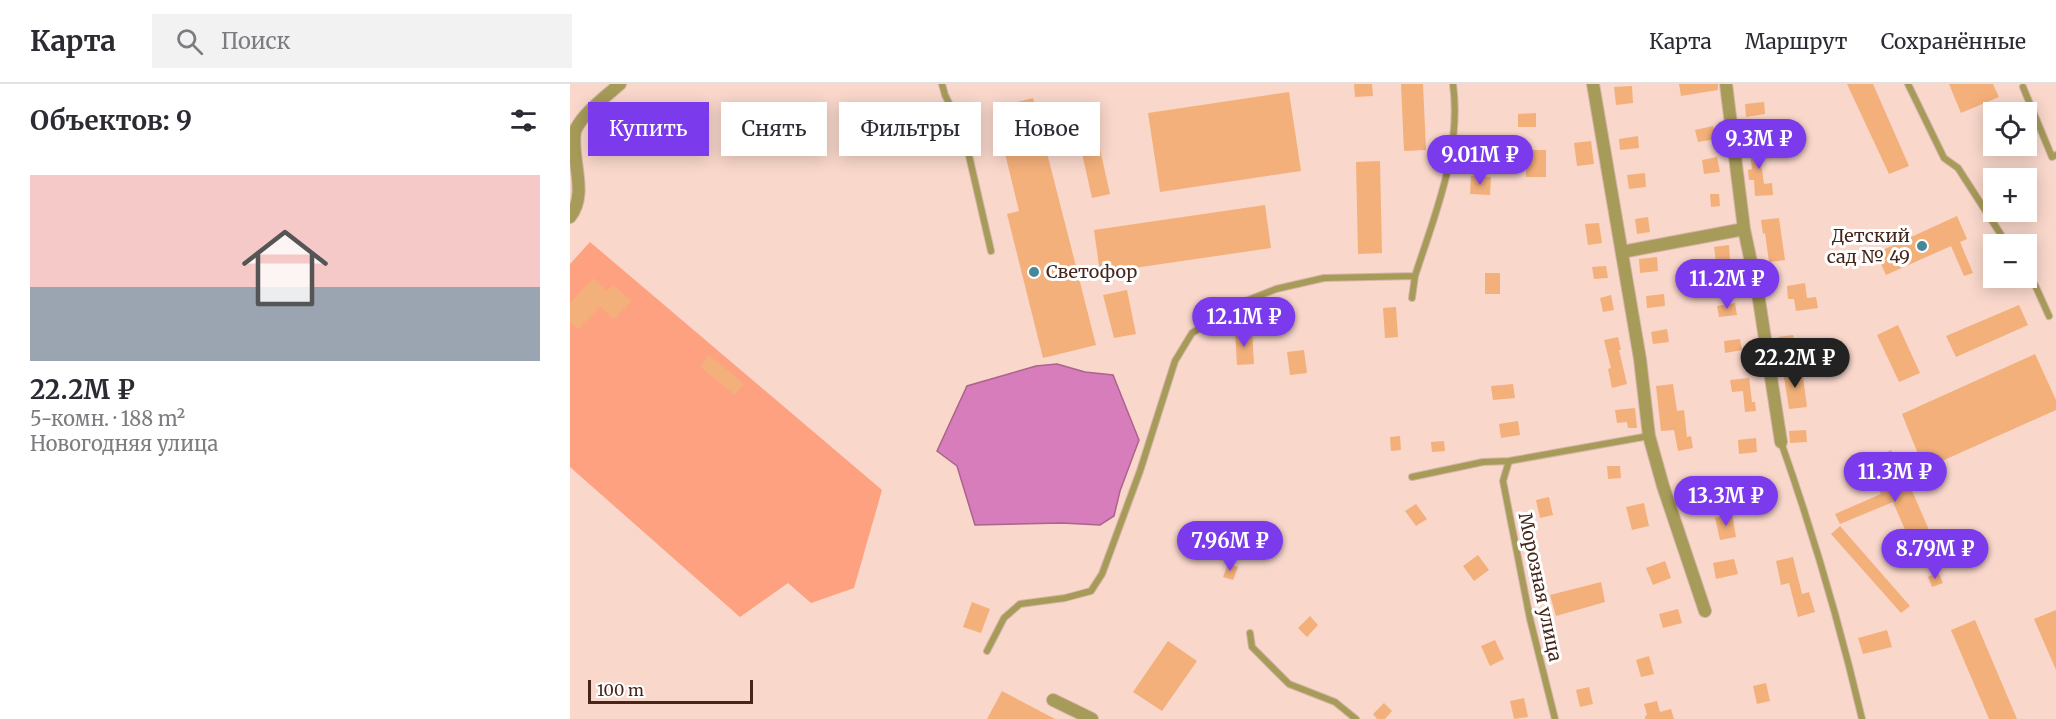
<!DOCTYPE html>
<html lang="ru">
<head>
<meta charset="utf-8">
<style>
  body { margin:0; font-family:Merriweather,serif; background:#f2f2f3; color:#2b2b33; height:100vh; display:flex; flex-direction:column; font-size:22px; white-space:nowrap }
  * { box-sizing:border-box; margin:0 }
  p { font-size:20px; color:#7c7c81 }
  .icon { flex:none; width:33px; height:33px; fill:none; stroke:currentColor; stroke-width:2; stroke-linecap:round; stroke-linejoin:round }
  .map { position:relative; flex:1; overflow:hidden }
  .drawer { display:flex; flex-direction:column; background:#fff; width:570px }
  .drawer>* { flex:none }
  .banner { position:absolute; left:18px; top:18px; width:570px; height:54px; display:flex; gap:12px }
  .tools { position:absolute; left:1413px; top:18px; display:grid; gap:12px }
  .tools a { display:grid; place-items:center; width:54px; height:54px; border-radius:0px; background:#fff; box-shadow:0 3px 15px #0003; font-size:30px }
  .scale { position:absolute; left:18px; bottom:15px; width:165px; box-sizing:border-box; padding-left:6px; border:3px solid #46261b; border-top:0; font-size:16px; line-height:21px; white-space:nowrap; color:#46261b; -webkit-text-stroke:4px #fff; paint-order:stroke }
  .price { position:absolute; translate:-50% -51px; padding:0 14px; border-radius:21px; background:#7c3aed; color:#fff; font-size:20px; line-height:39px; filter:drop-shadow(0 2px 3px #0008) }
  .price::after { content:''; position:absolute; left:50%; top:36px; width:18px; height:14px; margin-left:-9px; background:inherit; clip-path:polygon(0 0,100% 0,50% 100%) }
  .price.active { background:#222; color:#fff }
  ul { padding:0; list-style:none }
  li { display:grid; align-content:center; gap:12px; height:318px; padding:0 30px }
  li+li { border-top:2px solid #e1e1e2 }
  li span { display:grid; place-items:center; height:186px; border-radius:0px; color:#555 }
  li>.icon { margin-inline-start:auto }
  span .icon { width:108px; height:108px; fill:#fffc; stroke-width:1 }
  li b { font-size:26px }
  h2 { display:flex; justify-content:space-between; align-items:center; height:72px; padding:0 30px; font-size:26px }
  .tag { padding:0 21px; border-radius:0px; background:#fff; box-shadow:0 3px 15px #0003; font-size:21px; line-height:54px }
  .tag.active { background:#7c3aed; color:#fff }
  header { display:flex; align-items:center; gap:36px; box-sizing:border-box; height:84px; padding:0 30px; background:#fff; border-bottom:2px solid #e1e1e2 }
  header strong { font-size:28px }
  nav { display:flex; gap:33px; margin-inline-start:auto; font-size:21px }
  .search { width:420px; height:54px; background:#f2f2f3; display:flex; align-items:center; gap:15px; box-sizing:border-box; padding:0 21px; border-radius:0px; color:#7c7c81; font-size:22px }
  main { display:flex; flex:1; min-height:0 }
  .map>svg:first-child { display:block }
  .green { fill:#fda181 }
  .water { fill:#d77dbc; stroke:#ac638c; stroke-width:1.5 }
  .building { fill:#f3b07a }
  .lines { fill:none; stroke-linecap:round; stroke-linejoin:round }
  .lane-casing { stroke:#d5b4a8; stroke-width:8 }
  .street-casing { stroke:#d5b4a8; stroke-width:14 }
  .lane { stroke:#a79b59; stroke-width:6 }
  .street { stroke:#a79b59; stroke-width:12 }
  .poi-dot { fill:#46879a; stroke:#fff; stroke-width:2 }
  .labels { text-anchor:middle; stroke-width:6; stroke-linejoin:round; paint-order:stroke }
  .poi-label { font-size:18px; fill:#46261b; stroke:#fff; text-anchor:end }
  .street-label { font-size:18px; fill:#46261b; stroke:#fff }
</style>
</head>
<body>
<header>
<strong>Карта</strong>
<div class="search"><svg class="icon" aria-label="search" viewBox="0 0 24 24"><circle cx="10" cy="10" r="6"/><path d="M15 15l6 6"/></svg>Поиск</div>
<nav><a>Карта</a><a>Маршрут</a><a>Сохранённые</a></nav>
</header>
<main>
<section class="drawer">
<h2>Объектов: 9<svg class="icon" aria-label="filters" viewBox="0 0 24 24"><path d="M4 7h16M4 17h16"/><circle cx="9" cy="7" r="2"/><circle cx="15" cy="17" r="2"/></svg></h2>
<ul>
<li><span style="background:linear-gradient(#f6c9c9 60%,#9aa5b1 0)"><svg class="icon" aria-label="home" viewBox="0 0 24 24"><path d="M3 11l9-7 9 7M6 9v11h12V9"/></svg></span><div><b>22.2M ₽</b><p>5-комн. · 188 m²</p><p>Новогодняя улица</p></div></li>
</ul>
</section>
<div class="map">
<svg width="1486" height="635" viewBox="0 0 1486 635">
  <rect width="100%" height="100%" fill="#f9d7cb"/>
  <path class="green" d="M20,158L312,406L284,504L241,519L218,499L170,533L0,383V180Z"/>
  <path class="water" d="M487,280L515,288L543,291L569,356L550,407L544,432L530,441L492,439L405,441L387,382L367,367L397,302L466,282Z"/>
  <path class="building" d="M784,0H802L803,12L785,13Z
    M831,0H853L856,66L834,67Z
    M1109,0H1148V6L1111,12Z
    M1277,0H1303L1339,82L1319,90Z
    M1379,0H1423L1429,13L1391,29Z
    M1062,2L1063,19L1046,21L1044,3Z
    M719,8L731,87L590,108L578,29Z
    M463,14L526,261L473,274L437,130L449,127L424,24Z
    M1194,18L1195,30L1176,33L1175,20Z
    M966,29V43H948V30Z
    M523,34L540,110L522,114L505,38Z
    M1143,42L1146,55L1128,58L1125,46Z
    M1068,52L1069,64L1050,66L1049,55Z
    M1021,57L1024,80L1007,82L1004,59Z
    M1197,58L1198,70L1190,71L1194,100L1202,99L1203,111L1185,112L1184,96H1179L1178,86L1182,85L1179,60Z
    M956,66H976V93H956Z
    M1147,73L1150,88L1134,90L1132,76Z
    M810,77L812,169L788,170L786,78Z
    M1075,89L1076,103L1059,105L1057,91Z
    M901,92L921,93L920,111L900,110Z
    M1140,110H1149L1150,122L1141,123Z
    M695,121L701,164L530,189L524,146Z
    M1387,132L1397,155L1390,158L1403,189L1394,192L1381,162L1316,191L1306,169Z
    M1078,133L1080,148L1067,150L1065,135Z
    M1209,134L1215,176L1199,178L1195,149L1193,150L1191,136Z
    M1029,139L1032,159L1018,161L1015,140Z
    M1159,161L1160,175L1146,177L1144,163Z
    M1087,173L1088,187L1070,189L1069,175Z
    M1036,182L1038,194L1024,195L1022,183Z
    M915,189H930V210H915Z
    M23,194L37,207L43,201L62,217L44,235L30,223L8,245L0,238V219Z
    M1235,199L1237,214L1246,213L1248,224L1226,227L1224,215H1218L1217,202Z
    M557,206L566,250L544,254L533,211Z
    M1094,210L1095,222L1077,224L1076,212Z
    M1041,211L1044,226L1033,228L1030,214Z
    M1165,219L1167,231L1149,233L1147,222Z
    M1449,221L1458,241L1386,273L1376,252Z
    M826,223L828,253L815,254L813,224Z
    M1328,241L1350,289L1329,298L1307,251Z
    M1097,245L1099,258L1083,260L1081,248Z
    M682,246L684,280L667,281L665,247Z
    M1223,251L1226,261L1210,264L1208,253Z
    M1048,253L1051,266H1049L1057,300L1042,304L1038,285L1041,284L1034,256Z
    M1170,255L1172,266L1155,269L1154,257Z
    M734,266L737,289L720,291L717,268Z
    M1465,270L1486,316V326L1354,385L1332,330Z
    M139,271L174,300L165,311L130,283Z
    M1232,285L1237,323L1219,325L1213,287Z
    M1179,294L1182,318H1185L1186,327L1175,328L1173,307L1162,308L1160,296Z
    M943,300L945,314L923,316L921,302Z
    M1103,300L1107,327L1114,326L1117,353L1121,352L1123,364L1108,367L1104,346L1091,347L1086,302Z
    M1065,324L1067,344H1058L1057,338L1047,339L1045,326Z
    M948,337L950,351L931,354L929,340Z
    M1236,346L1237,358L1220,359L1219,347Z
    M830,352L831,366L821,367L820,353Z
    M1186,354L1187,368L1169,370L1168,356Z
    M874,357L875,367L862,368L861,358Z
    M1321,366L1343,409L1368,467L1348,476L1323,418L1270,440L1265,430L1311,410L1295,379Z
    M1037,382H1050L1051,394L1038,395Z
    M979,413L983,431L970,434L966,416Z
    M1074,419L1079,442L1062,446L1056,423Z
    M846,420L857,435L846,442L835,427Z
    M1162,430L1166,453L1150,456L1145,434Z
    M1270,442L1340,522L1331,529L1261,450Z
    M908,471L919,486L904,497L893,482Z
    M1223,473L1232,510L1239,508L1245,528L1228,533L1219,499L1211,501L1206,477Z
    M1164,475L1168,490L1146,495L1143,479Z
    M1095,477L1101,494L1083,501L1076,484Z
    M658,480L668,483L663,496L653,493Z
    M1368,488L1373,499L1362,503L1358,493Z
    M1031,498L1035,518L986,532L980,511Z
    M402,518L420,525L411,549L393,543Z
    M1108,525L1112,539L1093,544L1089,530Z
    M1486,526V586L1464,535Z
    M740,532L748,541L737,553L728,544Z
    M1405,536L1447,635H1419L1381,546Z
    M1317,546L1322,563L1293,570L1288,554Z
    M925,556L934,575L920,582L911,562Z
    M598,557L627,577L592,627L563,608Z
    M1079,572L1084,590L1071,593L1066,576Z
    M1196,599L1200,617L1187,620L1183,602Z
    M1019,603L1023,620L1010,623L1006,606Z
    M432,607L485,635H417Z
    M954,614L958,633L944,635L940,617Z
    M1087,617L1090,628L1101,625L1104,635H1075V632L1077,631L1074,620Z
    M814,619L822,627L815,635H807L803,630Z"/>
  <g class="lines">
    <g class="lane-casing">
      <path id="lane" d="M372,0L375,11L394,50L421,167
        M1338,0L1374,74L1388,84L1437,160
        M1453,3L1482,73L1486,71
        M1456,189L1465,201L1479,232
        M842,214L845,192
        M1211,358C1243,449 1270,541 1292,635
        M939,377L933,397L960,535L985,635
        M842,393L913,378L939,377L1079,352
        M680,549L682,563L719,600L765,618L786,635
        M417,567L434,534L450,520L495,514L521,507L532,490L570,387L605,277L622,249L676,217L706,205L754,194L845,192C865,130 892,66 883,0"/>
    </g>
    <g class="street-casing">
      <path id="street" d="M1023,0L1070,275L1079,352L1093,402L1135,527
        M1156,0L1174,145L1189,216L1211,358
        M0,133C19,109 0,74 5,47C12,30 36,12 50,0
        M1052,168L1174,145
        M483,616L522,635"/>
    </g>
    <use href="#lane" class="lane"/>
    <use href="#street" class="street"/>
  </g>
  <g class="poi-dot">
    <circle cx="1352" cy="162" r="6"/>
    <circle cx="464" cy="188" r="6"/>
  </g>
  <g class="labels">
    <g class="poi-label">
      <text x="1340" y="158">Детский<tspan x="1340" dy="21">сад № 49</tspan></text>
      <text x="476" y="194" text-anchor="start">Светофор</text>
    </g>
    <g class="street-label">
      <text transform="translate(970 503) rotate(78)" y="6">Морозная улица</text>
    </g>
  </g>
</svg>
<div class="tools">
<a><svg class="icon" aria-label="locate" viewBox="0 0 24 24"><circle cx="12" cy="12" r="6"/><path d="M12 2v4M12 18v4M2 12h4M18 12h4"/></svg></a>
<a>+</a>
<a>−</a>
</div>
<div class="scale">100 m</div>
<b class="price" style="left:1189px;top:86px">9.3M ₽</b>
<b class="price" style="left:910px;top:102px">9.01M ₽</b>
<b class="price" style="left:1157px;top:226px">11.2M ₽</b>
<b class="price" style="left:674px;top:264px">12.1M ₽</b>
<b class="price active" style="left:1225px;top:305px">22.2M ₽</b>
<b class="price" style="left:1325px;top:419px">11.3M ₽</b>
<b class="price" style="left:1156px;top:443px">13.3M ₽</b>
<b class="price" style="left:660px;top:488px">7.96M ₽</b>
<b class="price" style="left:1365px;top:496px">8.79M ₽</b>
<div class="banner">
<a class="tag active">Купить</a>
<a class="tag">Снять</a>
<a class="tag">Фильтры</a>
<a class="tag">Новое</a>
</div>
</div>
</main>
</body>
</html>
